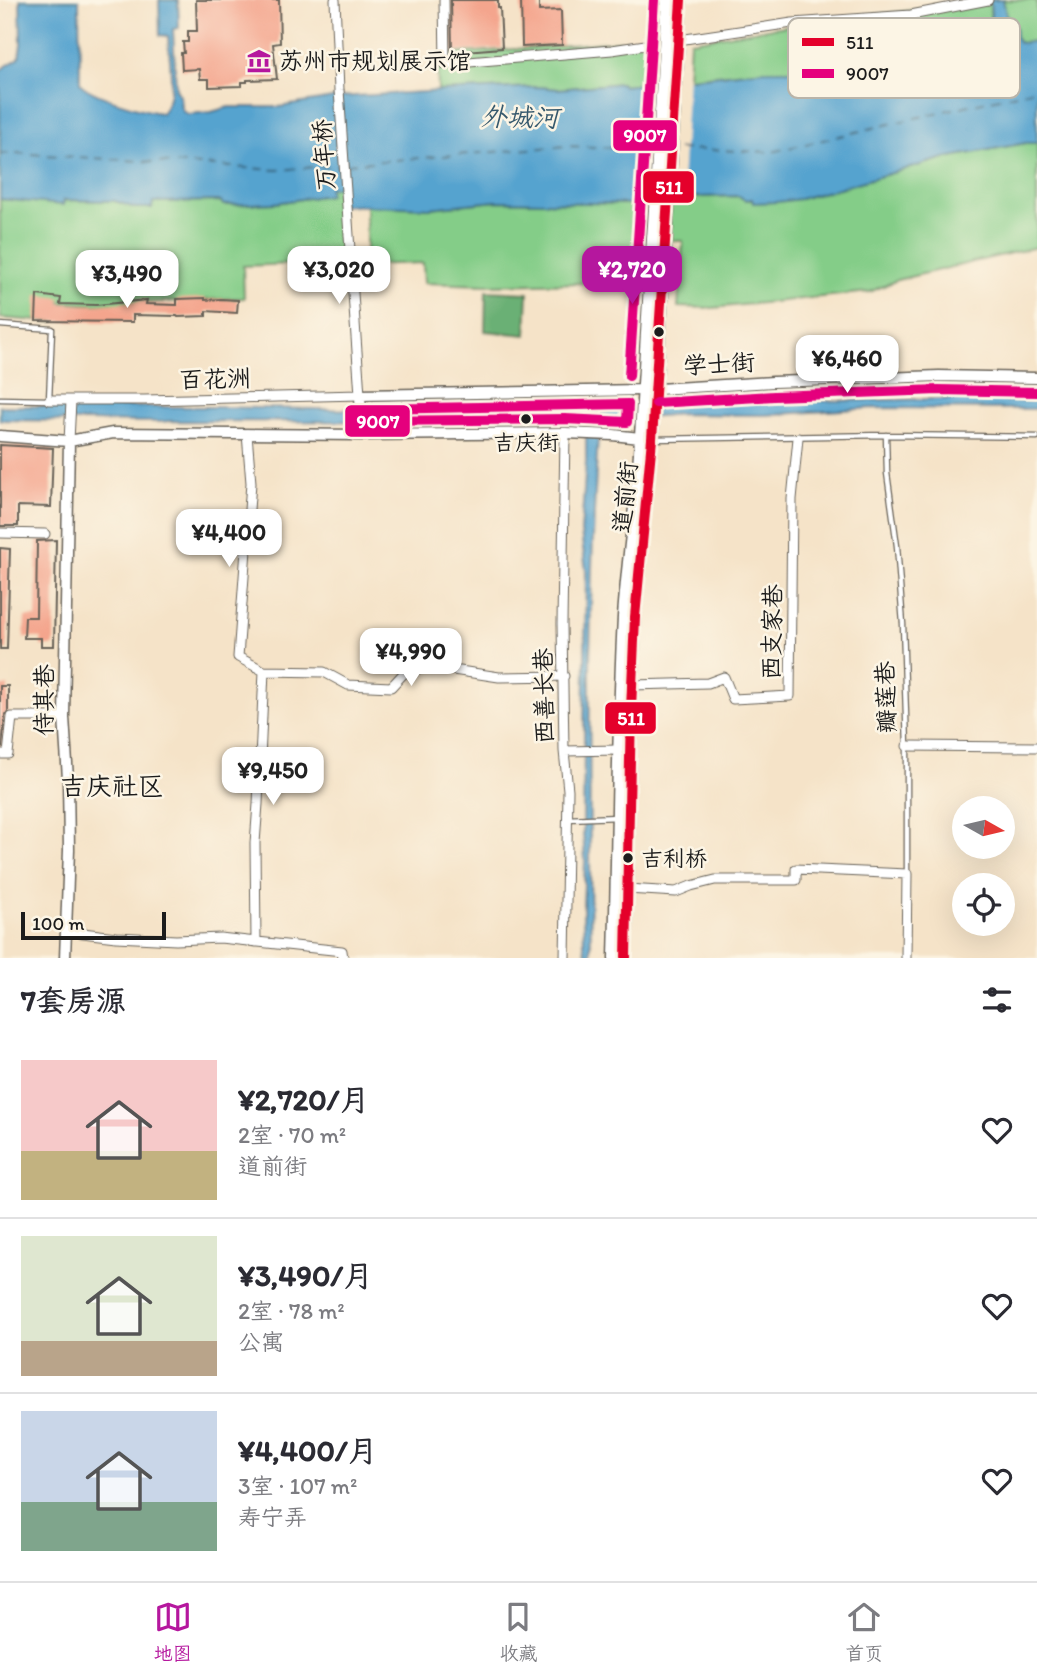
<!DOCTYPE html>
<html lang="zh">
<head>
<meta charset="utf-8">
<style>
  body { margin:0; font-family:Itim,"LXGW WenKai TC",sans-serif; background:#f2f2f3; color:#2b2b33; height:100vh; display:flex; flex-direction:column; font-size:26px; white-space:nowrap }
  * { box-sizing:border-box; margin:0 }
  p { font-size:23px; color:#7c7c81 }
  .icon { flex:none; width:38px; height:38px; fill:none; stroke:currentColor; stroke-width:2; stroke-linecap:round; stroke-linejoin:round }
  .map { position:relative; height:958px; overflow:hidden }
  .side { display:flex; flex-direction:column; background:#fff; flex:1 }
  .side>* { flex:none }
  .needle { width:46px; rotate:98deg }
  .controls { position:absolute; left:952px; top:796px; display:grid; gap:14px }
  .controls a { display:grid; place-items:center; width:63px; height:63px; border-radius:50%; background:#fff; box-shadow:0 7px 28px #0002; font-size:35px }
  .scale { position:absolute; left:21px; bottom:18px; width:145px; box-sizing:border-box; padding-left:7px; border:4px solid #1c1c1c; border-top:0; font-size:19px; line-height:24px; white-space:nowrap; color:#1c1c1c; -webkit-text-stroke:5px #fcf5e5; paint-order:stroke }
  .price { position:absolute; translate:-50% -60px; padding:0 16px; border-radius:14px; background:#fff; color:#222; font-size:23px; line-height:46px; filter:drop-shadow(0 2px 4px #0008) }
  .price::after { content:''; position:absolute; left:50%; top:42px; width:21px; height:16px; margin-left:-10px; background:inherit; clip-path:polygon(0 0,100% 0,50% 100%) }
  .price.on { background:#b5179e; color:#fff }
  ul { padding:0; list-style:none }
  li { display:flex; align-items:center; gap:21px; height:175px; padding:0 21px }
  li+li { border-top:2px solid #e1e1e2 }
  li span { display:grid; place-items:center; flex:none; width:196px; height:140px; border-radius:0px; color:#555 }
  li>.icon { margin-inline-start:auto }
  span .icon { width:84px; height:84px; fill:#fffc; stroke-width:1 }
  li b { font-size:30px }
  h2 { display:flex; justify-content:space-between; align-items:center; height:84px; padding:0 21px; font-size:30px }
  .tab-bar { display:flex; justify-content:space-around; align-items:center; height:98px; border-top:2px solid #e1e1e2; background:#fff; font-size:19px; color:#7c7c81 }
  .tab-bar a { display:grid; justify-items:center; gap:4px }
  .tab-bar .on { color:#b5179e }
  .map>svg:first-child { display:block }
  .green { fill:#84cd88; stroke:#507452; stroke-width:2 }
  .forest { fill:#6bb074; stroke:#446648; stroke-width:2 }
  .water { fill:#55a3cf; stroke:#386076; stroke-width:2 }
  .pier { fill:#f5e3c8 }
  .lines { fill:none; stroke-linecap:round; stroke-linejoin:round }
  .ferry { stroke:#36596d; stroke-width:2; stroke-dasharray:9 7; stroke-linecap:butt }
  .building { fill:#f4a58d }
  .service-casing { stroke:#686258; stroke-width:7 }
  .minor-casing { stroke:#686258; stroke-width:11 }
  .tertiary-casing { stroke:#686258; stroke-width:13 }
  .secondary-casing { stroke:#686258; stroke-width:15 }
  .service { stroke:#fff; stroke-width:4.5 }
  .minor { stroke:#fff; stroke-width:9 }
  .tertiary { stroke:#fff; stroke-width:10 }
  .secondary { stroke:#fff; stroke-width:12 }
  .secondary-bridge-casing { stroke:#686258; stroke-width:15; stroke-linecap:butt }
  .secondary-bridge { stroke:#fff; stroke-width:12 }
  .bus-1-casing { stroke:#fcf5e5; stroke-width:16 }
  .bus-2-casing { stroke:#fcf5e5; stroke-width:16 }
  .bus-1 { stroke:#e4002b; stroke-width:10 }
  .bus-2 { stroke:#e5007d; stroke-width:10 }
  .bus-dot { fill:#1c1c1c; stroke:#fcf5e5; stroke-width:2.5 }
  .labels { text-anchor:middle; stroke-width:5; stroke-linejoin:round; paint-order:stroke }
  .bus-label { font-size:22px; fill:#1c1c1c; stroke:#fcf5e5 }
  .poi-label { font-size:24px; fill:#1c1c1c; stroke:#fcf5e5; text-anchor:start }
  .street-label { font-size:24px; fill:#1c1c1c; stroke:#fcf5e5 }
  .water-label { font-size:26px; font-style:italic; fill:#36596d; stroke:#fcf5e5 }
  .neighbourhood-label { font-size:26px; fill:#1c1c1c; stroke:#fcf5e5 }
  .key { fill:#fcf5e5; stroke:#b9b4a9; stroke-width:2 }
  .key-label { font-size:19px; fill:#1c1c1c }
  .line-badge { stroke:#fcf5e5; stroke-width:2.5 }
  .badge-label { font-size:19px; text-anchor:middle; font-weight:bold; fill:#fff }
</style>
</head>
<body>
<div class="map">
<svg width="1037" height="958" viewBox="0 0 1037 958">
  <rect width="100%" height="100%" fill="#fcf5e5"/>
  <filter id="ink" filterUnits="userSpaceOnUse"><feTurbulence type="fractalNoise" baseFrequency=".0143" numOctaves="2"/><feDisplacementMap in="SourceGraphic" scale="14" xChannelSelector="R" yChannelSelector="G"/><feConvolveMatrix kernelMatrix="1 2 1 2 8 2 1 2 1" color-interpolation-filters="sRGB"/></filter>
  <filter id="wash" filterUnits="userSpaceOnUse"><feTurbulence type="fractalNoise" baseFrequency=".00686" numOctaves="4" result="noise"/><feDisplacementMap in="SourceGraphic" scale="28" xChannelSelector="R" yChannelSelector="G"/><feGaussianBlur stdDeviation="1.57" result="paint"/><feColorMatrix in="noise" values="0 0 0 0 0 0 0 0 0 0 0 0 0 0 0 0 0 1.4 0 .05"/><feComposite in="paint" operator="in"/></filter>
  <g filter="url(#wash)">
    <rect width="100%" height="100%" fill="#f5e3c8"/>
    <path class="green" d="M1003,0H1037V41L1021,43L1018,42L1016,37V28L1007,18Z
      M990,1C990,10 992,21 988,29C977,52 932,46 910,51C899,54 890,59 879,64L876,60L856,70H765L688,78L690,41L798,24Z
      M647,39L646,84L622,86L621,83L558,89L539,87L438,91L437,55Z
      M1026,143H1037V247L897,280L870,292L713,308L678,307L683,241L635,240L632,282L486,285L424,283L423,263L366,265V205L430,208L496,201L633,204L697,197L739,196L745,200L800,199L945,158Z
      M340,187L343,262L243,266L244,298L96,305L56,302L54,322L0,318V199L63,204V200L115,201L135,208H152V202L222,201L223,205L275,203L329,195V188Z"/>
    <path class="forest" d="M486,291L528,293L526,335L485,331Z"/>
    <path class="water" d="M20,0H79L80,83C90,96 145,111 162,113C177,93 169,60 168,36L160,35L159,0H178L179,28L173,29L176,89L180,96L181,107L183,111L188,114L211,112L229,107H279L338,97L459,90L539,87L558,89L621,83L623,86L765,70H856L876,60L880,64C891,58 902,52 915,50C937,47 980,51 989,27C993,19 990,8 990,0H1003L1007,18L1016,28V37L1018,42L1021,43L1037,41V143H1026L945,158L800,199L777,202L753,203L752,199L745,200L739,196L697,197L633,204L496,201L430,208L342,205L340,187L329,188V195L275,203L223,205L221,201L153,202L152,208H135L115,201L64,200L63,205L0,199V70L19,58L21,44Z
      M1004,398L1005,401H1037V409L874,408L764,415L682,414L624,419L599,422C587,599 589,780 591,958H587L584,945L583,908L585,860L583,833L586,571L581,532L586,461V422L169,421L160,422L0,420V406L212,407L370,410V417H575L621,410L693,403Z"/>
    <path class="pier" d="M688,75L681,202L644,206L651,80Z"/>
    <g class="lines">
      <path class="ferry" d="M678,149L772,152L1037,89
        M0,154L15,153L277,170L341,165
        M347,164L565,146L652,149"/>
    </g>
    <g id="blocks">
      <path class="building" d="M196,0H279L280,43L273,44L277,79L247,80V82H242V86L209,87V79H200L199,69L182,70L181,53H184L183,42H188V31H197Z
        M451,0H498V8H500L502,48L452,52Z
        M521,0H539V11L561,10L562,45L522,47Z
        M37,295L61,298L60,304L96,305L147,300L146,304L177,305V299L205,298V300L221,299L238,300L237,313L206,311V316L178,317L177,316L133,315V322L36,321Z
        M0,445L53,448L51,507L18,506V526H0Z
        M56,540L54,646H41V638H24L25,617H36L37,541Z
        M0,548L10,549L7,649H0Z
        M0,686H8V711L5,716L2,747H0Z"/>
    </g>
  </g>
  <g filter="url(#ink)">
    <use href="#blocks" fill-opacity="0" stroke="#686258" stroke-width="2"/>
    <g class="lines">
      <g class="service-casing">
        <path id="service" d="M0,325L52,329L49,400L0,399
          M886,435L887,473L897,546L903,624L907,746V873
          M653,439L886,435L1037,437
          M567,819L618,817"/>
      </g>
      <g class="minor-casing">
        <path id="minor" d="M444,0L445,64L612,50L792,23L911,15L988,0
          M49,400H144L360,395L339,90L335,0
          M565,433L562,624L564,751L568,790L565,958
          M247,434L251,483L238,657L264,671L324,672L348,685L391,687L405,672L427,666L499,677L564,676
          M69,441L71,401
          M0,533L45,534
          M632,685L708,683L724,677L733,699L790,696L792,499L798,438
          M907,746L1037,747
          M564,751L619,750
          M0,754H8L12,717H64
          M627,889L676,892L691,886L715,880H796V869L907,874L906,958
          M66,931L116,937L176,940L220,938L342,951L343,958
          M256,942L255,843L258,804L264,671"/>
      </g>
      <g class="tertiary-casing">
        <path id="tertiary" d="M362,435L360,395L642,390L773,382L939,376L1037,378
          M0,436L69,441L113,433L362,435L565,433L613,435L649,439
          M65,958L69,850L68,779L64,717L69,441"/>
      </g>
      <g class="secondary-casing">
        <path id="secondary" d="M615,958C618,844 618,731 624,617C628,557 638,497 641,437C645,366 649,295 654,225
          M626,958L631,709L635,617L639,564L652,439L667,225"/>
      </g>
      <use href="#service" class="service"/>
      <use href="#minor" class="minor"/>
      <use href="#tertiary" class="tertiary"/>
      <use href="#secondary" class="secondary"/>
      <g class="secondary-bridge-casing">
        <path id="secondary-bridge" d="M654,225L668,0
          M667,225L681,0"/>
      </g>
      <use href="#secondary-bridge" class="secondary-bridge"/>
      <g class="bus-1-casing">
        <path id="bus-1" d="M626,958L631,709L635,617L652,439L681,0"/>
      </g>
      <g class="bus-2-casing">
        <path id="bus-2" d="M629,376L654,0
          M656,403L774,396L939,390L1037,392
          M628,404L627,422L565,419L375,421V409Z"/>
      </g>
      <use href="#bus-1" class="bus-1"/>
      <use href="#bus-2" class="bus-2"/>
    </g>
  </g>
  <defs>
    <g id="museum-bare" transform="scale(1.89)"><path d="M0-6L6-3V-2H-6V-3ZM-5-1h2V3h-2ZM-1-1h2V3h-2ZM3-1h2V3H3ZM-6 4H6V6H-6Z" fill="#b5179e" stroke="#fcf5e5" stroke-width="2.5" paint-order="stroke"/></g>
  </defs>
  <g fill-rule="evenodd">
    <use href="#museum-bare" x="259" y="61"/>
  </g>
  <g class="bus-dot">
    <circle cx="659" cy="332" r="6"/>
    <circle cx="526" cy="419" r="6"/>
    <circle cx="628" cy="858" r="6"/>
  </g>
  <g class="labels">
    <g class="bus-label">
      <text x="526" y="450">吉庆街</text>
      <text x="641" y="866" text-anchor="start">吉利桥</text>
    </g>
    <g class="poi-label">
      <text x="279" y="69">苏州市规划展示馆</text>
    </g>
    <g class="street-label">
      <text transform="translate(324 155) rotate(-94)" y="8">万年桥</text>
      <text transform="translate(719 364) rotate(-3)" y="8">学士街</text>
      <text transform="translate(215 379) rotate(-1)" y="8">百花洲</text>
      <text transform="translate(625 497) rotate(-84)" y="8">道前街</text>
      <text transform="translate(772 632) rotate(-89)" y="8">西支家巷</text>
      <text transform="translate(544 696) rotate(-91)" y="8">西善长巷</text>
      <text transform="translate(886 697) rotate(-92)" y="8">瓣莲巷</text>
      <text transform="translate(44 700) rotate(-90)" y="8">侍其巷</text>
    </g>
    <g class="water-label">
      <text transform="translate(520 117) rotate(1)" y="9">外城河</text>
    </g>
    <g class="neighbourhood-label">
      <text x="112" y="795">吉庆社区</text>
    </g>
  </g>
  <rect x="788" y="18" width="232" height="80" rx="10" class="key"/>
  <rect x="802" y="38" width="32" height="8" fill="#e4002b"/>
  <rect x="802" y="69" width="32" height="9" fill="#e5007d"/>
  <g class="key-label">
    <text x="846" y="49">511</text>
    <text x="846" y="80">9007</text>
  </g>
  <g class="line-badge">
    <rect x="612" y="119" width="66" height="33" rx="7" fill="#e5007d"/>
    <rect x="642" y="170" width="53" height="34" rx="7" fill="#e4002b"/>
    <rect x="344" y="404" width="67" height="34" rx="7" fill="#e5007d"/>
    <rect x="604" y="701" width="53" height="34" rx="7" fill="#e4002b"/>
  </g>
  <g class="badge-label">
    <text x="645" y="142">9007</text>
    <text x="669" y="194">511</text>
    <text x="378" y="428">9007</text>
    <text x="631" y="725">511</text>
  </g>
</svg>
<div class="controls">
<a><svg class="needle" viewBox="-14 -14 28 28"><path d="M0-13l5 13h-10z" fill="#e53935"/><path d="M0 13l5-13h-10z" fill="#7c7c81"/></svg></a>
<a><svg class="icon" aria-label="locate" viewBox="0 0 24 24"><circle cx="12" cy="12" r="6"/><path d="M12 2v4M12 18v4M2 12h4M18 12h4"/></svg></a>
</div>
<div class="scale">100 m</div>
<b class="price" style="left:339px;top:306px">¥3,020</b>
<b class="price on" style="left:632px;top:306px">¥2,720</b>
<b class="price" style="left:127px;top:310px">¥3,490</b>
<b class="price" style="left:847px;top:395px">¥6,460</b>
<b class="price" style="left:229px;top:569px">¥4,400</b>
<b class="price" style="left:411px;top:688px">¥4,990</b>
<b class="price" style="left:273px;top:807px">¥9,450</b>
</div>
<section class="side">
<h2>7套房源<svg class="icon" aria-label="filters" viewBox="0 0 24 24"><path d="M4 7h16M4 17h16"/><circle cx="9" cy="7" r="2"/><circle cx="15" cy="17" r="2"/></svg></h2>
<ul>
<li><span style="background:linear-gradient(#f6c9c9 65%,#c2b280 0)"><svg class="icon" aria-label="home" viewBox="0 0 24 24"><path d="M3 11l9-7 9 7M6 9v11h12V9"/></svg></span><div><b>¥2,720/月</b><p>2室 · 70 m²</p><p>道前街</p></div><svg class="icon" aria-label="heart" viewBox="0 0 24 24"><path d="M12 20l-8-8c-3-5 5-10 8-4 3-6 11-1 8 4z"/></svg></li>
<li><span style="background:linear-gradient(#dfe7d0 75%,#b9a48a 0)"><svg class="icon" aria-label="home" viewBox="0 0 24 24"><path d="M3 11l9-7 9 7M6 9v11h12V9"/></svg></span><div><b>¥3,490/月</b><p>2室 · 78 m²</p><p>公寓</p></div><svg class="icon" aria-label="heart" viewBox="0 0 24 24"><path d="M12 20l-8-8c-3-5 5-10 8-4 3-6 11-1 8 4z"/></svg></li>
<li><span style="background:linear-gradient(#c9d6e8 65%,#7fa58c 0)"><svg class="icon" aria-label="home" viewBox="0 0 24 24"><path d="M3 11l9-7 9 7M6 9v11h12V9"/></svg></span><div><b>¥4,400/月</b><p>3室 · 107 m²</p><p>寿宁弄</p></div><svg class="icon" aria-label="heart" viewBox="0 0 24 24"><path d="M12 20l-8-8c-3-5 5-10 8-4 3-6 11-1 8 4z"/></svg></li>
</ul>
</section>
<nav class="tab-bar">
<a class="on"><svg class="icon" aria-label="map" viewBox="0 0 24 24"><path d="M3 6l6-2 6 2 6-2v14l-6 2-6-2-6 2zM9 4v14M15 6v14"/></svg>地图</a>
<a><svg class="icon" aria-label="saved" viewBox="0 0 24 24"><path d="M7 4h10v16l-5-4-5 4z"/></svg>收藏</a>
<a><svg class="icon" aria-label="home" viewBox="0 0 24 24"><path d="M3 11l9-7 9 7M6 9v11h12V9"/></svg>首页</a>
</nav>
</body>
</html>
